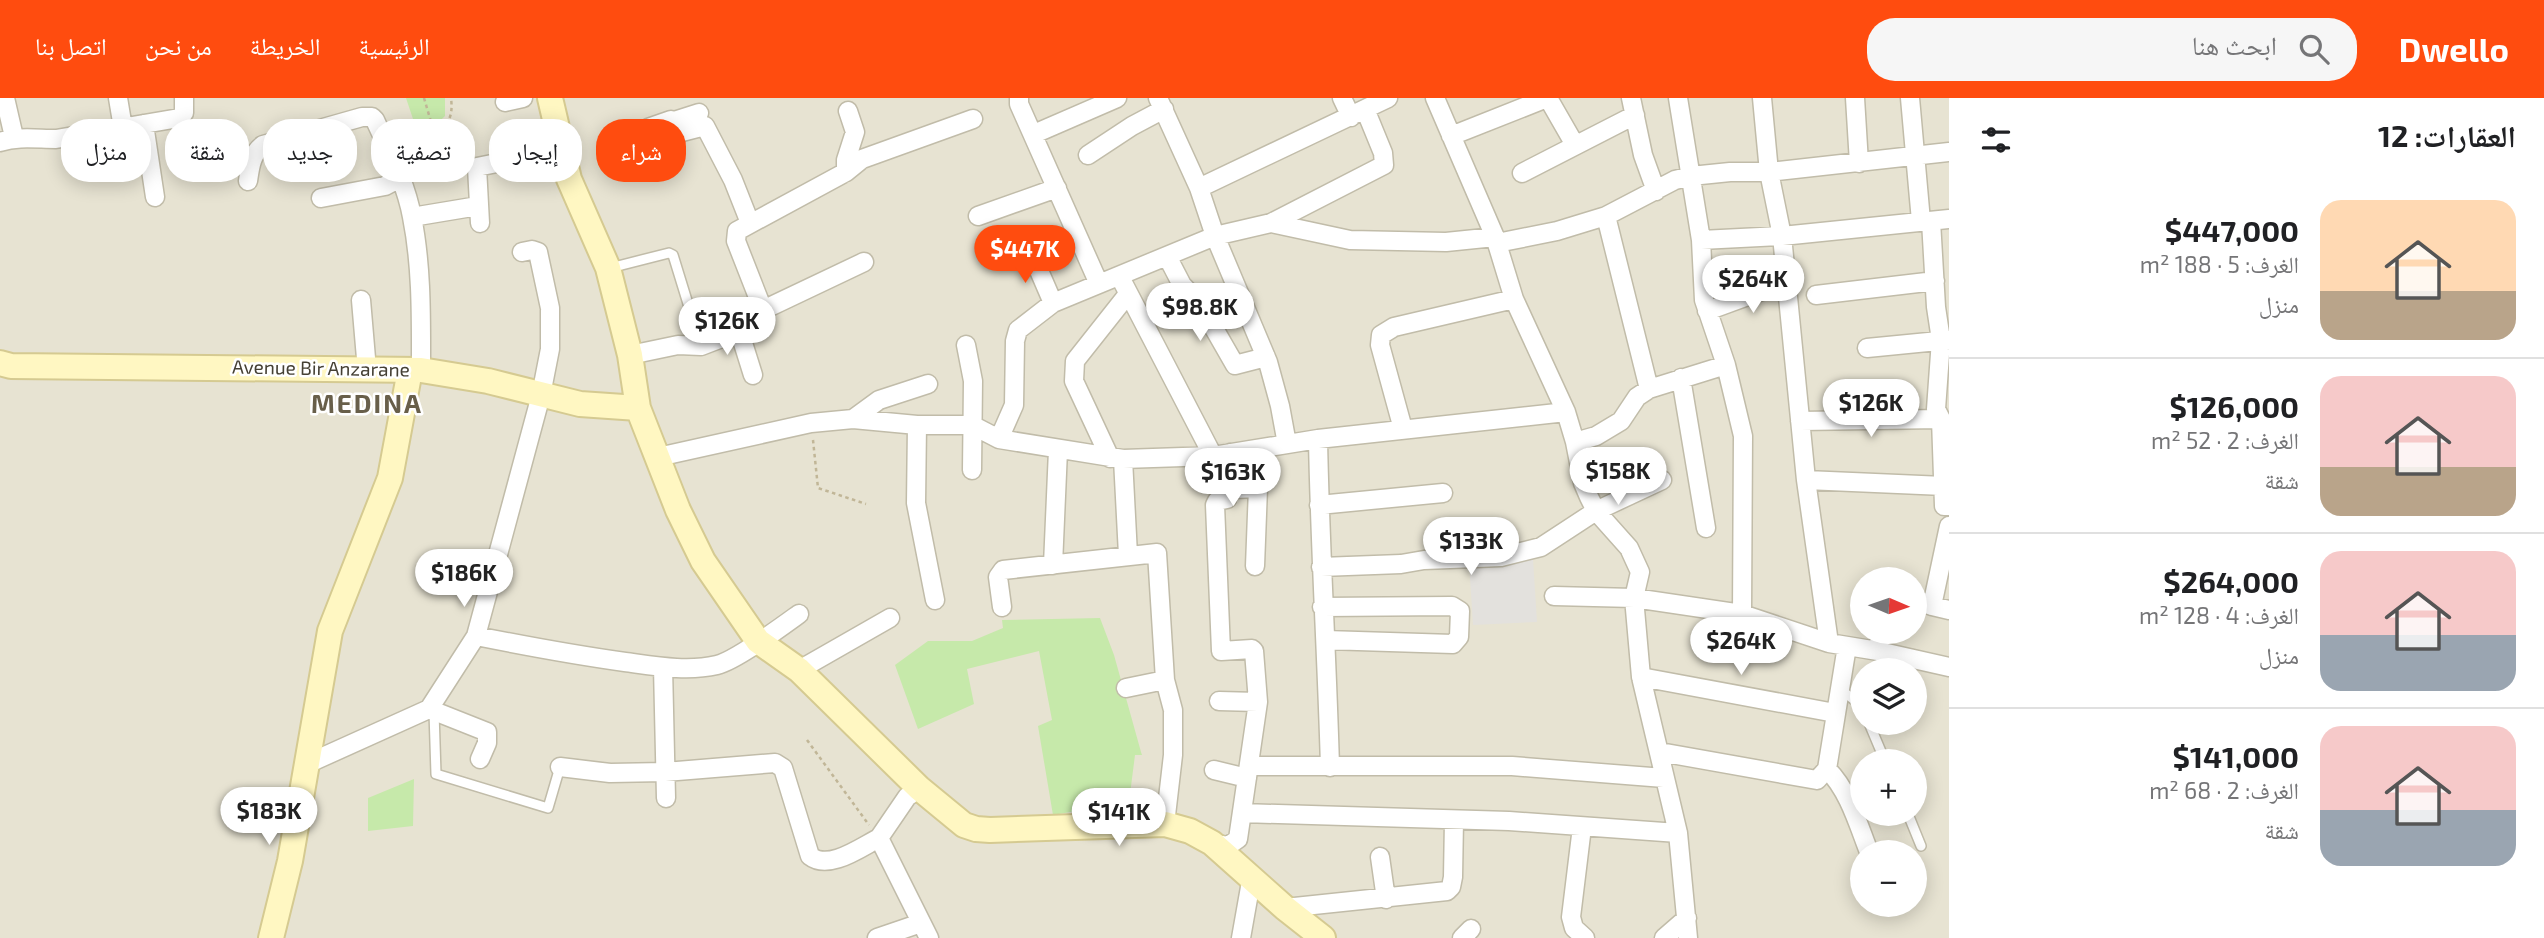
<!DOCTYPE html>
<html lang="ar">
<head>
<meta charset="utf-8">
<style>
  body { margin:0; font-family:"Exo 2","Noto Naskh Arabic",sans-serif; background:#f6f6f6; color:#202124; direction:rtl; height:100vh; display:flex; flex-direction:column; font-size:26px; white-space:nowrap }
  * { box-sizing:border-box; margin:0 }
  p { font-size:23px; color:#757577 }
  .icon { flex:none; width:38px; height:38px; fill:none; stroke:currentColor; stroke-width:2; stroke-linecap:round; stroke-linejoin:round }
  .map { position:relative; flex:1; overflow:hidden; direction:ltr }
  .panel { display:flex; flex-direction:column; background:#fff; width:595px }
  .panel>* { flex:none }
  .guide { position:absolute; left:21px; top:21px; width:665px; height:63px; direction:rtl; display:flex; gap:14px }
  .needle { width:46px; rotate:92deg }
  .controls { position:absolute; left:1850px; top:469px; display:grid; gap:14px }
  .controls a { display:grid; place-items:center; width:77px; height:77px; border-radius:50%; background:#fff; box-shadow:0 4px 18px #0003; font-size:35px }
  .price { position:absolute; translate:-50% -60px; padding:0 16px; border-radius:24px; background:#fff; color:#222; font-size:23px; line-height:46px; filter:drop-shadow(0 2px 4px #0008) }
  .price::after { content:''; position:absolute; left:50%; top:42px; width:21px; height:16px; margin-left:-10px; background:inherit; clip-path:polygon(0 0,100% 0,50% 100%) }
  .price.active { background:#ff4c0f; color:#fff }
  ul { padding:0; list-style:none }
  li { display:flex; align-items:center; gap:21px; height:175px; padding:0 28px }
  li+li { border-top:2px solid #e0e0e0 }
  li span { display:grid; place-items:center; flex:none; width:196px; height:140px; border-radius:21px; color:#555 }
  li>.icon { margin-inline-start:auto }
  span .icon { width:84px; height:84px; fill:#fffc; stroke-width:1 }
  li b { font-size:30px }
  h2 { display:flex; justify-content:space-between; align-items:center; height:84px; padding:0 28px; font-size:30px }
  .tag { padding:0 24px; border-radius:28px; background:#fff; box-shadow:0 4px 18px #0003; font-size:24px; line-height:63px }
  .tag.active { background:#ff4c0f; color:#fff }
  header { display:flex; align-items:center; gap:42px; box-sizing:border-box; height:98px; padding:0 35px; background:#ff4c0f; color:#fff }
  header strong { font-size:33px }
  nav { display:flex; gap:38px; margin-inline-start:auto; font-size:24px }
  .search { width:490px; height:63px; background:#f6f6f6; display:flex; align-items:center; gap:18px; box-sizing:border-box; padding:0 24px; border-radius:28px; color:#757577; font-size:26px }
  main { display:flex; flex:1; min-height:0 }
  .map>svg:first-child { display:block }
  .residential { fill:#e7e3d2; fill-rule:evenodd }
  .green { fill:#c6e9aa }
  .parking { fill:#e3e1dd }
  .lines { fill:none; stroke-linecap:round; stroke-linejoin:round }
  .lane-casing { stroke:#c1bca9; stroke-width:12 }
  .street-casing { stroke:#c1bca9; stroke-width:21 }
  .secondary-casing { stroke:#d5ca91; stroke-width:28 }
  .path { stroke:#c1b697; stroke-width:2.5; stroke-dasharray:3.5 3.5; stroke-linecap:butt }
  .lane { stroke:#fff; stroke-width:9 }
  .street { stroke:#fff; stroke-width:18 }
  .secondary { stroke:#fff7c2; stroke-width:24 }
  .labels { text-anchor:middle; stroke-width:5; stroke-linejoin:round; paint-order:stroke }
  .street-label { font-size:19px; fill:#454034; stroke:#fff }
  .district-label { font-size:26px; font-weight:bold; letter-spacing:2px; fill:#685f4a; stroke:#fff }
</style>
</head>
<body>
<header>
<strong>Dwello</strong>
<div class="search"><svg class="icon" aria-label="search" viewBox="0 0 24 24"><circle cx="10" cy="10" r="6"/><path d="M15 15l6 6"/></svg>ابحث هنا</div>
<nav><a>الرئيسية</a><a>الخريطة</a><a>من نحن</a><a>اتصل بنا</a></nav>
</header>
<main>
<section class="panel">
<h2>العقارات: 12<svg class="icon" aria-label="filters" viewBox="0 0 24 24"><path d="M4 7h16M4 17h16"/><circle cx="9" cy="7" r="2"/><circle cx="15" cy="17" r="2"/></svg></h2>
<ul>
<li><span style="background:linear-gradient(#ffd9b3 65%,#b9a48a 0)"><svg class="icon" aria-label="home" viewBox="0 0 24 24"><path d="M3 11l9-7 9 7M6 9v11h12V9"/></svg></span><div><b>$447,000</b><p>الغرف: 5 · 188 m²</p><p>منزل</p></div></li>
<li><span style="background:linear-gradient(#f6c9c9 65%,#b9a48a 0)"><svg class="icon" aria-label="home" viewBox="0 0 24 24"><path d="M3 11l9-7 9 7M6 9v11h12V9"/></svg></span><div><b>$126,000</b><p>الغرف: 2 · 52 m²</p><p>شقة</p></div></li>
<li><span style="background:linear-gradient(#f6c9c9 60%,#9aa5b1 0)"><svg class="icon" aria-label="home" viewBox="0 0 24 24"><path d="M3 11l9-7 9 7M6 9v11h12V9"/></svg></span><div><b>$264,000</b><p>الغرف: 4 · 128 m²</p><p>منزل</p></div></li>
<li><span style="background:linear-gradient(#f6c9c9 60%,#9aa5b1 0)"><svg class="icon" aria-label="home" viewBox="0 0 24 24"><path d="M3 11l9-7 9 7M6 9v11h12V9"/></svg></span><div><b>$141,000</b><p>الغرف: 2 · 68 m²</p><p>شقة</p></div></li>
</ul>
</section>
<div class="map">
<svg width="1949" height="840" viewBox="0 0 1949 840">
  <rect width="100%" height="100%" fill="#f3f0e4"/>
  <path class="residential" d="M0,0H1949V840H0ZM1862,481H1914V534H1862ZM1862,572H1914V625H1862ZM1862,663H1914V716H1862ZM1862,754H1914V807H1862Z"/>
  <path class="green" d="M406,0H445V18L420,42Z
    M1100,520L1114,557L1141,654L1142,657H1135L1129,704L1053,717L1038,628L1052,622L1039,553L967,571L974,606L918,631L895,567L928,543H972L1003,530L1002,522Z
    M414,681L413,728L368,733V700Z"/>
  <path class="parking" d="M1533,461L1537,524L1473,527L1469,464Z"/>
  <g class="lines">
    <g class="lane-casing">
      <path id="lane" d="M610,170L669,155L673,157L701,248
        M1840,591L1862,608
        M434,614L436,676L548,710L560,669
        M1869,625L1885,663
        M1908,716L1921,748"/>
    </g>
    <g class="street-casing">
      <path id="street" d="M5,0L14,39
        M118,0L123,30
        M1019,0V6L1099,186
        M1342,0L1351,19
        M1435,0L1495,139L1514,201L1566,314L1575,344L1583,385L1589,399L1596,413L1629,450L1640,474L1634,500L1641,579L1678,735L1688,840
        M1548,0L1575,47
        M1631,0L1643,57L1656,93
        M1678,0L1701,142L1704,202L1726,267L1743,338L1742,516
        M1762,0L1769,74L1782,138L1806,382L1829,545
        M1855,0L1859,65
        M1910,0L1921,123
        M505,4L523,0
        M674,23L699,15
        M144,26L155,99
        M648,30L671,22L674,23L678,35L705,28L733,82L750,125
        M1034,36L1117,0
        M1451,38L1547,0
        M0,44C18,38 37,41 56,41L179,20L184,15V0
        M1088,57L1132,28L1164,11
        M846,74V62L855,34L848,13
        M1522,75L1635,17
        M248,83C250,70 251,56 263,47L362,19H372L375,22C389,53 406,85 412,119C422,169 421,221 421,272
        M1199,90L1388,0
        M321,100L385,88L400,80
        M978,118L1057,90
        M1606,118L1649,291
        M412,119L478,108
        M1931,123L1936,209L1941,242L1936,311L1941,321L1944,408H1949
        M480,125L477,69L522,60
        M1271,125L1350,142L1446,144L1495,139
        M1701,142L1782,138L1949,121
        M1497,145L1557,133L1606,118L1675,82L1691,78L1730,74H1769L1949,54
        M1031,154L1053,205
        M1167,158L1182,187L1200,206L1235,267L1266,259
        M1120,179L1213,358
        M1816,197L1935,183
        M361,202L367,272
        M763,212L736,143L737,133L846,74L862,61L973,21
        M1707,213L1786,184
        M738,229L753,277
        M966,247L973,283L972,372
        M1867,250L1949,242
        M630,257L678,247L701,248L727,238L763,212L864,164
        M1681,280L1706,430
        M853,321L879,302L928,286
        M1800,323L1941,321
        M917,327L916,405L935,502
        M1403,331L1380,247L1381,237L1394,229L1514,201
        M999,341L1014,307L1015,243L1018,232L1053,205L1215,138L1199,90L1158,0
        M1318,341C1320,451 1327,560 1330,669
        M1575,344L1596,338L1621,323L1637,299L1649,291L1726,267
        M1287,346L1280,308L1268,264L1215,138L1271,125L1384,67L1383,55L1365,11
        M1230,355L1234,391L1258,390L1255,468
        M658,359L811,325L853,321L917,327H972L999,341L1123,361L1213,358L1318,341L1566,314
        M1110,360L1074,283L1075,263L1128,196
        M1123,361L1128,457
        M1806,382L1944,388
        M1319,407L1443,395
        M1053,467L1058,352
        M1321,469L1401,466L1424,462L1501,459L1541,449L1596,413L1662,382
        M1554,498L1634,500L1742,516L1829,545L1878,553L1949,569
        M1914,501L1932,508L1949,512
        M1932,508L1949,428
        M1002,509L998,479L1003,472L1157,455L1165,582L1173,612V657L1165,726
        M1322,509L1452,508L1460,513L1459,539L1453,546L1326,542
        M476,538C526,548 575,557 625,564C655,568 687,574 717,567C735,563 781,529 799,516
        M1878,553L1881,534
        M663,569L666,700
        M799,572L890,520
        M1641,579L1835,615
        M1126,590L1165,582
        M1219,603L1258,604
        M429,611L487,634V645L480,661
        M1660,654L1817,682L1827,671L1847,548
        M307,666L429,611L476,538L541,297L550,251V210L538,154L532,152L522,154
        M1250,668H1512L1664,680
        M560,669L610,675L665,674L775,665L783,670L810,758C829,773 861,749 879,740
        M1827,671C1849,693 1858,726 1869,754
        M1214,672L1247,680
        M919,690L907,699L879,740L929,840
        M1242,715L1509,723L1678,735
        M1582,729L1571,819L1574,830L1585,840
        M1212,745L1228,748L1238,741L1258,604L1254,553L1252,551L1221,553L1215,407L1217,403L1227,401V392L1234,391
        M1380,759L1386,801
        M1285,810L1447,793L1451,789L1453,779L1454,722
        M877,840L921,825
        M1241,840L1252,778
        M1462,840L1471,831
        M1664,840L1687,820"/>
    </g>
    <g class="secondary-casing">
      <path id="secondary" d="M550,0L569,81L608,170L630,257L638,310L678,412L703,463L758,543L799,572L919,690L964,727L976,731L990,732L1165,726L1190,733L1212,745L1285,810L1323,840
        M0,265L11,268L421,272L488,283L580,306L638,310
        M271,840L290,763L330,533L390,380L410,272"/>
    </g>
    <path class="path" d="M424,0L434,34
      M412,68L429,50L434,34C450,27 453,17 451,0
      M1172,201L1180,220
      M813,342L818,390L866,406
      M807,642L869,727"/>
    <use href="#lane" class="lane"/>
    <use href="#street" class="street"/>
    <use href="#secondary" class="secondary"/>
  </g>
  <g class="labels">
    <g class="street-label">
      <text transform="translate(321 270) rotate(1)" y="7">Avenue Bir Anzarane</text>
    </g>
    <g class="district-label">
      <text x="367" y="315">MEDINA</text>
    </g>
  </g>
</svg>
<div class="controls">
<a><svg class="needle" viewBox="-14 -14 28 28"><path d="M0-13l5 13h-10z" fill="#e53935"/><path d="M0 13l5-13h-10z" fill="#757577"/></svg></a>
<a><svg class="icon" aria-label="layers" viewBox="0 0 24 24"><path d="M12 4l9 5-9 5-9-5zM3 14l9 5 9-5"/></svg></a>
<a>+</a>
<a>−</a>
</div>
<b class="price active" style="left:1025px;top:187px">$447K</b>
<b class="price" style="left:1753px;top:217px">$264K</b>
<b class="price" style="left:1200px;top:245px">$98.8K</b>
<b class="price" style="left:727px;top:259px">$126K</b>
<b class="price" style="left:1871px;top:341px">$126K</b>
<b class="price" style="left:1618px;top:409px">$158K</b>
<b class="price" style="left:1233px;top:410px">$163K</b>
<b class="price" style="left:1471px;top:479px">$133K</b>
<b class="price" style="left:464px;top:511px">$186K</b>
<b class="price" style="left:1741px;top:579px">$264K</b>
<b class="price" style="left:269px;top:749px">$183K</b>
<b class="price" style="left:1119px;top:750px">$141K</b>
<div class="guide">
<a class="tag active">شراء</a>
<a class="tag">إيجار</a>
<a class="tag">تصفية</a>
<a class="tag">جديد</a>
<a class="tag">شقة</a>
<a class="tag">منزل</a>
</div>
</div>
</main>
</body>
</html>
